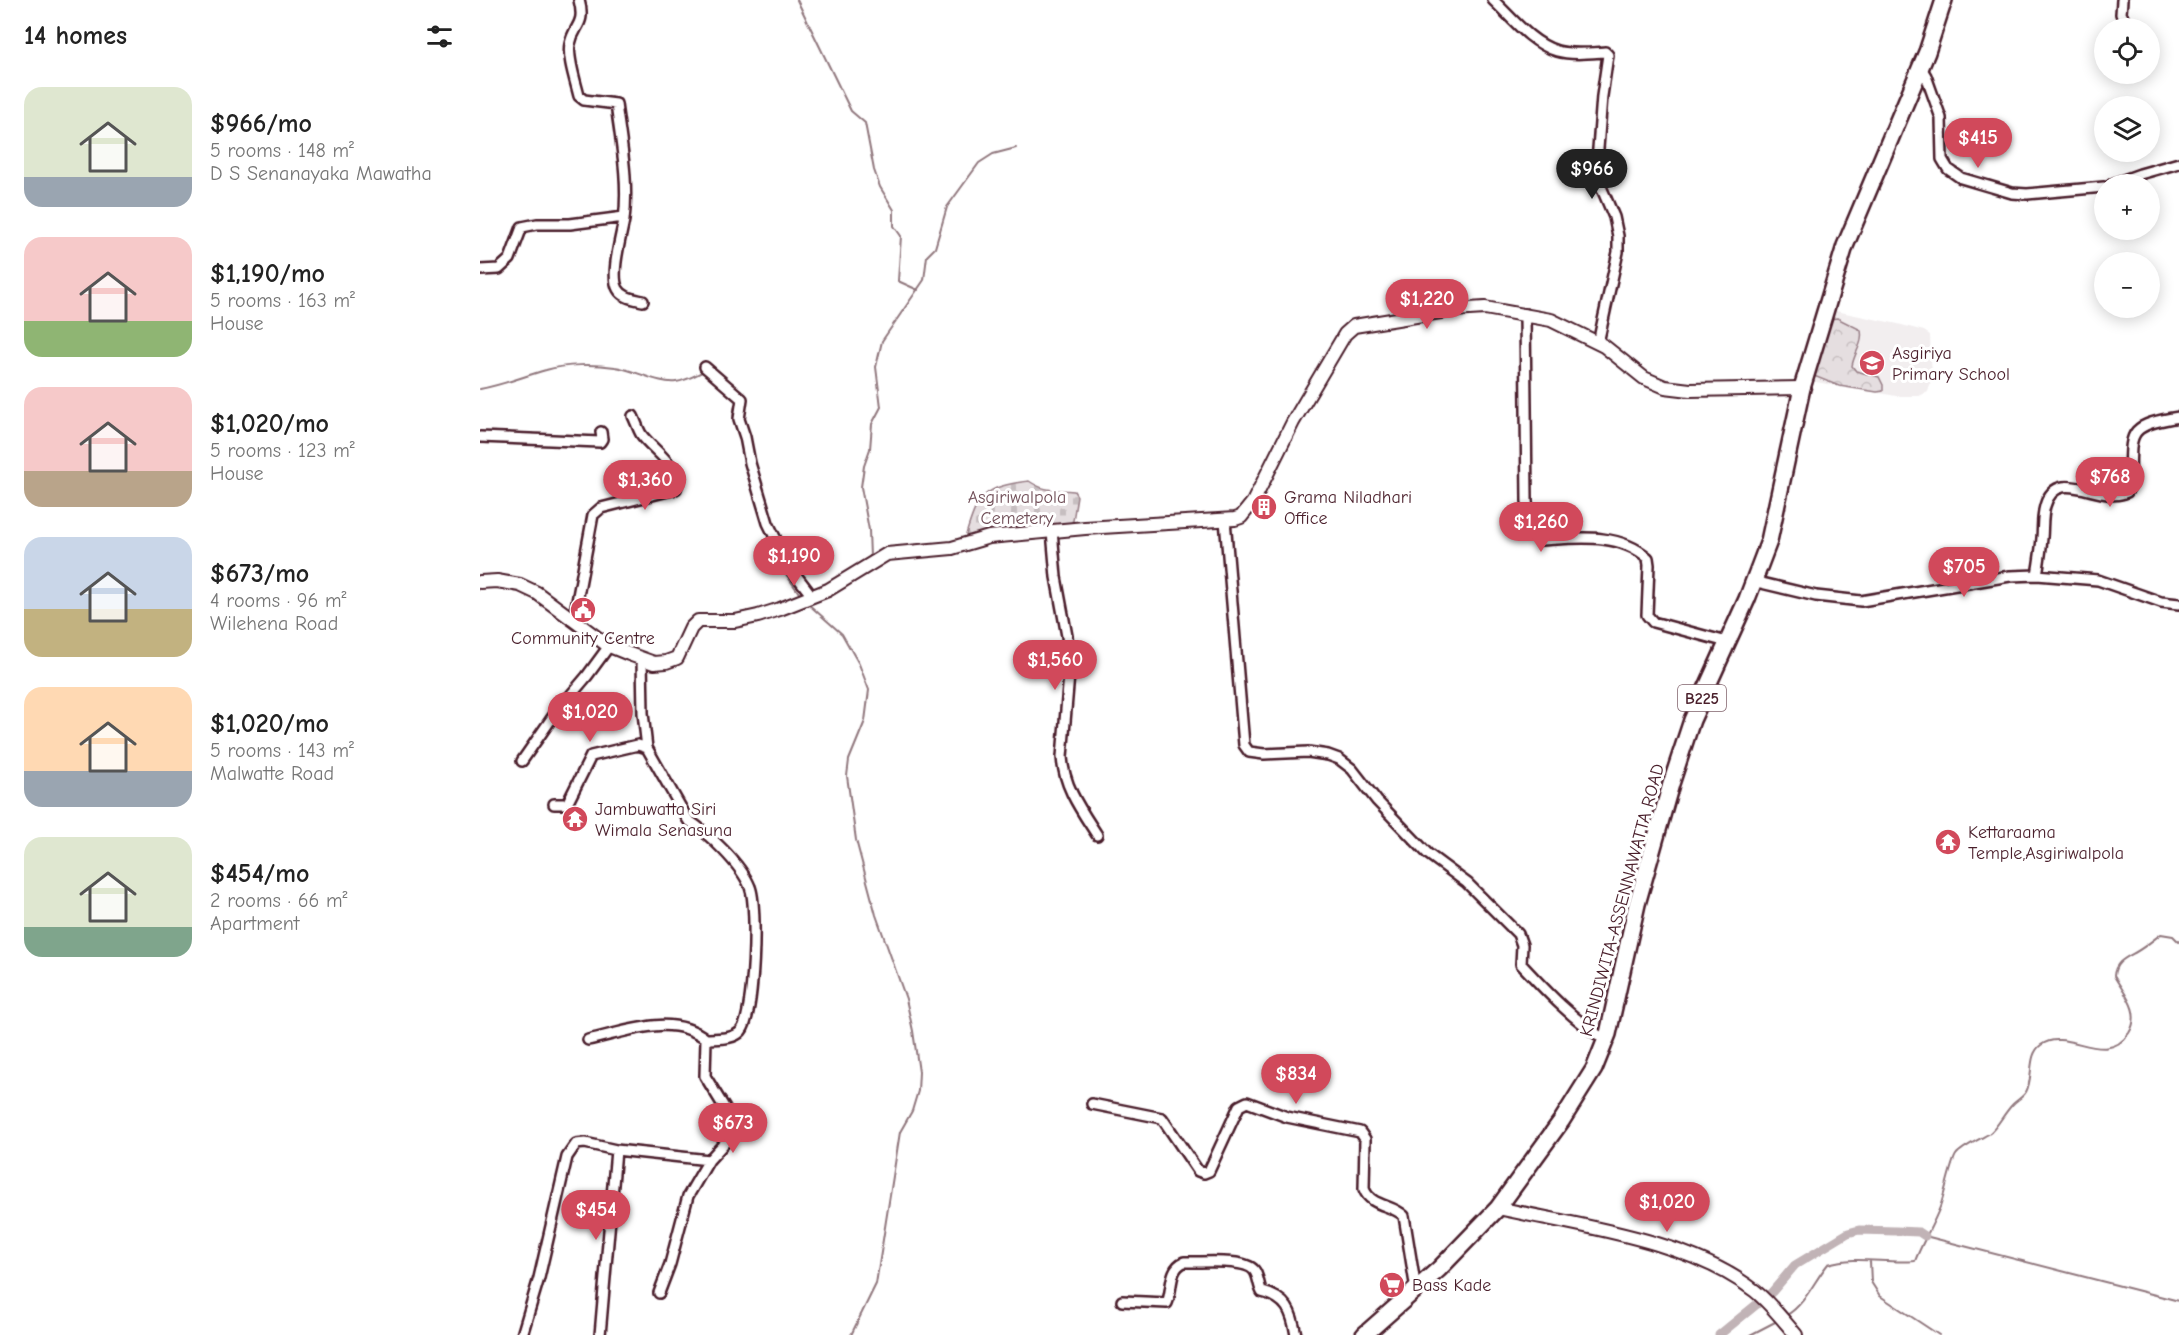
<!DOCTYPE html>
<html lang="en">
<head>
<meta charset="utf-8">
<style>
  body { margin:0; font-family:"Comic Neue",sans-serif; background:#f6f6f6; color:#222; height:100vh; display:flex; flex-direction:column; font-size:22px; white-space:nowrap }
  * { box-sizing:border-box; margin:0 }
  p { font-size:20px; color:#767676 }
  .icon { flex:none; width:33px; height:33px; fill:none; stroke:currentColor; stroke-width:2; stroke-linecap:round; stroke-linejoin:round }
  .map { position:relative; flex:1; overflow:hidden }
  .sheet { display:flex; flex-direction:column; background:#fff; width:480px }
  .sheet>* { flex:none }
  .controls { position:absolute; left:1614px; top:18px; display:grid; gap:12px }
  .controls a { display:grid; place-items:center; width:66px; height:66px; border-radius:50%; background:#fff; box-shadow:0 3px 15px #0003; font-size:30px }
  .price { position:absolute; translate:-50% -51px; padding:0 14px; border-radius:21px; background:#d1495b; color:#fff; font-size:20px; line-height:39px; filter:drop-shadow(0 2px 3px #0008) }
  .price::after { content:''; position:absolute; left:50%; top:36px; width:18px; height:14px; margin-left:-9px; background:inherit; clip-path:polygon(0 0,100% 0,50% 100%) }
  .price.on { background:#222; color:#fff }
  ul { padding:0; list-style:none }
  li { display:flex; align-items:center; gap:18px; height:150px; padding:0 24px }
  li span { display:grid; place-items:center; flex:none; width:168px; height:120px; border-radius:18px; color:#555 }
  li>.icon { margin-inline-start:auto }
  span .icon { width:72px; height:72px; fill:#fffc; stroke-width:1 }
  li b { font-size:26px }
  h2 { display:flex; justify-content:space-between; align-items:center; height:72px; padding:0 24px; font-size:26px }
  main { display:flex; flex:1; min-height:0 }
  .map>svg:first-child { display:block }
  .built { fill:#f2eeef }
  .forest { fill:url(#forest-crowns); stroke:#987e86; stroke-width:1.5 }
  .cemetery { fill:url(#cemetery-stones); stroke:#987e86; stroke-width:1.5 }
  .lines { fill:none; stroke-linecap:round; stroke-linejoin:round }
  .stream { stroke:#91787e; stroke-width:2 }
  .canal { stroke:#c1b3b6; stroke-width:9 }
  .minor-casing { stroke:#4a1f2b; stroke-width:14 }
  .tertiary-casing { stroke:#4a1f2b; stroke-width:16 }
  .primary-casing { stroke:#4a1f2b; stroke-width:20 }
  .minor { stroke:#fff; stroke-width:9 }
  .tertiary { stroke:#fff; stroke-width:12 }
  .primary { stroke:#fff; stroke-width:15 }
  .labels { text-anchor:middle; stroke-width:6; stroke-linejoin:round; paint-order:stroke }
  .shield { fill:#fff; stroke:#80626b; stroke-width:1.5 }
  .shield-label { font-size:16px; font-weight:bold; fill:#4a1f2b }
  .poi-label { font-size:18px; fill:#4a1f2b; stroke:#fff; text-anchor:start }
  .park-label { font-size:18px; fill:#714f58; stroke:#fff }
  .street-label { font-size:18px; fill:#4a1f2b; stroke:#fff }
</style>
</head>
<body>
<main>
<section class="sheet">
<h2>14 homes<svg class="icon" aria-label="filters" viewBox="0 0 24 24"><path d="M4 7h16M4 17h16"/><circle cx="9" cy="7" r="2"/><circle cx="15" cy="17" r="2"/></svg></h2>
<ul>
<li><span style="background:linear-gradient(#dfe7d0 75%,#9aa5b1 0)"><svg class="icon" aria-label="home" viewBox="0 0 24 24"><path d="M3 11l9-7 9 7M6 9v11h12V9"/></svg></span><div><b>$966/mo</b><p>5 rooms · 148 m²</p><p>D S Senanayaka Mawatha</p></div></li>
<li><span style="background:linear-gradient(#f6c9c9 70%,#8fb573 0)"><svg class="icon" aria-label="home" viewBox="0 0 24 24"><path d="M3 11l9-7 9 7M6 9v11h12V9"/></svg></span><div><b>$1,190/mo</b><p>5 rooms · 163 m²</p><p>House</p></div></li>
<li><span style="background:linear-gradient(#f6c9c9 70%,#b9a48a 0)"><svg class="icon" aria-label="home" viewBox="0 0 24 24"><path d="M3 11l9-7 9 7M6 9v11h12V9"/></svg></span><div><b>$1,020/mo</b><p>5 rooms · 123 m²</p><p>House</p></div></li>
<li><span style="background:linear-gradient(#c9d6e8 60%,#c2b280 0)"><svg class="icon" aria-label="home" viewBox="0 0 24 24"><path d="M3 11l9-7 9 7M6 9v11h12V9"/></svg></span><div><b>$673/mo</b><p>4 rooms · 96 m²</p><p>Wilehena Road</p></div></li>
<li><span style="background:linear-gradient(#ffd9b3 70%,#9aa5b1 0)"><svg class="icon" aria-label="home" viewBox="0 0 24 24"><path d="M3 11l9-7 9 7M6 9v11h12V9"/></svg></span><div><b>$1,020/mo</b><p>5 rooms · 143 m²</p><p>Malwatte Road</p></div></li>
<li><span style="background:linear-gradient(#dfe7d0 75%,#7fa58c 0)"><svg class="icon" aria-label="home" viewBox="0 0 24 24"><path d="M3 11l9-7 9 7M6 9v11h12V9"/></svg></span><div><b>$454/mo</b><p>2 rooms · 66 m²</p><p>Apartment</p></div></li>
</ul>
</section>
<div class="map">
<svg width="1699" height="1335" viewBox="0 0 1699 1335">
  <defs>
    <pattern id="forest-crowns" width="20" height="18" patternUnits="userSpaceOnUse" patternTransform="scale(1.5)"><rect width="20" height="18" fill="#e5dee0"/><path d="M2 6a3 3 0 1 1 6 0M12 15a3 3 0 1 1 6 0" fill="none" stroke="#c6bec0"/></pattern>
    <pattern id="cemetery-stones" width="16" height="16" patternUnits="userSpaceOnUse" patternTransform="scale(1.5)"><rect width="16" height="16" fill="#e5dee0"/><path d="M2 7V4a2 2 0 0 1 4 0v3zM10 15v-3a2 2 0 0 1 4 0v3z" fill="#c6bec0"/></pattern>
  </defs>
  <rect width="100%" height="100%" fill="#fff"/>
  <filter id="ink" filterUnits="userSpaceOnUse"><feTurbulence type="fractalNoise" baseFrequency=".0167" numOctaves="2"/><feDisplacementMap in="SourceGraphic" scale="12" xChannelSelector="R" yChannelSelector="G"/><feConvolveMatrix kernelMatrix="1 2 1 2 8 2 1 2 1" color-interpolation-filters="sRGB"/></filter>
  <g filter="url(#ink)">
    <path class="built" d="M1351,310L1418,324L1444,331L1450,335L1452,378L1448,392L1439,396H1416L1330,381Z"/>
    <path class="forest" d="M1357,318L1381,330C1384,343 1374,353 1372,366L1376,371L1399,377L1403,385V391L1397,392L1359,386L1334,376L1332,370L1349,319Z"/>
    <path class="cemetery" d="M549,481C567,493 574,489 594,491L597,496L592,527L487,541L485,538C498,494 503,487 549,481Z"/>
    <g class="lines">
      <path class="stream" d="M317,0L371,111L385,123L394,170L400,187L414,210V226L421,236L418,281L438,290
        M0,389C23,385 44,376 66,370C86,364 114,364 135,367C152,369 182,385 196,382C205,381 214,376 222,372L229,376
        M256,399L257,401C251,414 253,420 259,433
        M284,525L296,560L321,596
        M348,583L390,557L389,530L381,487L384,466L390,449L392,424L401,407L396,367L402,341L444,280L447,256L455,248L467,207L499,163L513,154L536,148
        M327,603L362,634L379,664L389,690L385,721L369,760L367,776L376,840L396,915L426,999L433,1031L439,1072L438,1091L432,1111L420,1132L396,1284L371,1335
        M1445,1236L1699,1301
        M1390,1261L1391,1282L1400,1296L1459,1335
        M1307,1315C1326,1303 1334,1281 1348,1264C1376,1255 1406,1264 1435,1261C1442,1243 1453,1225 1460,1207C1464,1197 1471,1162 1476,1155C1482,1147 1501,1139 1510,1133C1519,1125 1524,1113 1533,1104C1537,1100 1543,1097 1546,1092C1554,1078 1547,1055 1561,1045C1587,1026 1625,1069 1649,1033C1662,1012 1645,995 1634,976C1635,962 1645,958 1656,952C1665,947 1673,940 1681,934L1693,936L1699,942
        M1270,1335L1297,1321"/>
      <path class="canal" d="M1239,1335L1292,1292L1315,1265L1368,1233L1379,1230L1416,1231L1439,1232L1445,1236"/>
      <g class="minor-casing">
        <path id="minor" d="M99,0C106,26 94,24 90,44C87,57 96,83 99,96L104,100L136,104C141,143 149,181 144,220C141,237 130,275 138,289C143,298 154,299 163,301
          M1013,0C1032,18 1051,43 1077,51C1091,55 1110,53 1125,52L1128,55L1122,96L1116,175L1134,217L1138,236V252L1118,343
          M1642,0L1641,14L1650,28
          M1441,68L1446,76L1461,118L1462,159L1468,169L1481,178L1532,193L1547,194L1624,187
          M1632,184L1660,174L1699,163
          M0,270L19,269L30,259L42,227L57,224H90L144,217
          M1045,314L1047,501C1049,514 1047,534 1061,540C1097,538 1139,532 1168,558L1169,565L1167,615L1173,622L1247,642
          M225,367L262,399L259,419L265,437L270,463L288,523L309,566L332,596
          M0,437L120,442L122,439L121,432
          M745,520L764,745L769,752L784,754L828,752L848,755L859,759L872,769L897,801L948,854L987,883L1038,934L1042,945L1041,964C1067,992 1093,1020 1126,1040
          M572,531L576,577L587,636L590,663L582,757C584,787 601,810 617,835
          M1557,575C1559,563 1561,550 1562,538C1563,527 1562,516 1565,506C1577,464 1621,505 1647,492L1650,485C1652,433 1643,426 1699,417
          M1273,581L1336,596L1381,601L1530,576L1557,575L1618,580L1681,602L1699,604
          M91,618L95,612L113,515L121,508L196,489C205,470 171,449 161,434C158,429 156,422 153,416
          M42,761L74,715L107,676L129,646
          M74,804H87L111,756L158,745L167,748
          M108,1040C146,1032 192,1012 226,1039C237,1038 253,1040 261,1031C274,1017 278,906 270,887C261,864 228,833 208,820L167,748L163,713L162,659
          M612,1104L682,1118L718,1171L724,1173L729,1171L759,1106L767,1102L807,1117L880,1132L885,1139L884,1189C891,1207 912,1204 924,1216L936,1290
          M179,1293L190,1264L208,1196L229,1160
          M642,1301L687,1303C693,1290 688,1269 704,1262C720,1263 764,1258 774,1270C779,1276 778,1285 782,1292C807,1298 812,1312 816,1335
          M42,1335L59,1278L87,1157L96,1144L105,1143L136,1150L229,1160L250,1137L255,1125L225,1076L226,1039
          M120,1335L136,1150"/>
      </g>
      <g class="tertiary-casing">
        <path id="tertiary" d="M0,582L17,581L40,585L57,593L127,645L149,654L174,663L186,662L197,658L211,628L218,621H255L278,616L300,609L348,590L407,554L472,548L509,537L605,528L755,519L761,517L773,502L813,422L865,334L874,326L973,310L1005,308L1071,320L1124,346L1164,378L1185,387L1210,390L1322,388
          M1018,1208C1099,1226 1208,1239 1275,1291C1290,1303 1303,1320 1316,1335"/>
      </g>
      <g class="primary-casing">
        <path id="primary" d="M884,1335L959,1269L1018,1208L1082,1120L1114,1069L1128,1034L1157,904L1191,784L1212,720L1267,599L1289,541L1322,388L1365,246L1447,52L1464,0"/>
      </g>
      <use href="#minor" class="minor"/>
      <use href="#tertiary" class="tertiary"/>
      <use href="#primary" class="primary"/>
    </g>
  </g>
  <defs>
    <g id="school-disc" transform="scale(1.35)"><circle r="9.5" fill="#d1495b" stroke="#fff"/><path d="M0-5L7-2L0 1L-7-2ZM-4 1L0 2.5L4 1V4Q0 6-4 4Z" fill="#fff"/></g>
    <g id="building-disc" transform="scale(1.35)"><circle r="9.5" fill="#d1495b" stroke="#fff"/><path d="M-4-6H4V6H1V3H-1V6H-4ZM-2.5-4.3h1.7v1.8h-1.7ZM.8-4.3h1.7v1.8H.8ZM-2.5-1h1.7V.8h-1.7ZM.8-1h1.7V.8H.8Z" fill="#fff"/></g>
    <g id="civic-disc" transform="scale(1.35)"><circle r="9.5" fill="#d1495b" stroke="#fff"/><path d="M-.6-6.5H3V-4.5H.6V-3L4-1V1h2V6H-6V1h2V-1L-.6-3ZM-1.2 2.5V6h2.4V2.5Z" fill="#fff"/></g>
    <g id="temple-disc" transform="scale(1.35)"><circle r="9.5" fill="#d1495b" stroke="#fff"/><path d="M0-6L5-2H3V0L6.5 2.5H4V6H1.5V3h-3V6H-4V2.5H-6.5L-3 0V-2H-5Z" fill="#fff"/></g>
    <g id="supermarket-disc" transform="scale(1.35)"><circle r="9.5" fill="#d1495b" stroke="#fff"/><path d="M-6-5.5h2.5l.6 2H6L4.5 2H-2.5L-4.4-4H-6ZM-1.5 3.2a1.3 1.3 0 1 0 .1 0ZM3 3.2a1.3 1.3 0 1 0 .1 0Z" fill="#fff"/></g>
  </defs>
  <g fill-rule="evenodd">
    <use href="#school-disc" x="1392" y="363"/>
    <use href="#building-disc" x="784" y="507"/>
    <use href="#civic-disc" x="103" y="610"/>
    <use href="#temple-disc" x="95" y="819"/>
    <use href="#temple-disc" x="1468" y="842"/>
    <use href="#supermarket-disc" x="912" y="1285"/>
  </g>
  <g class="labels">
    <rect class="shield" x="1198" y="685" width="48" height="26" rx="4.5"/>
    <g class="shield-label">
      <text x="1222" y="704">B225</text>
    </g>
    <g class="poi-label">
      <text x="1412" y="359">Asgiriya<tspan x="1412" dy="21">Primary School</tspan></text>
      <text x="804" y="503">Grama Niladhari<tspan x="804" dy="21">Office</tspan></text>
      <text x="103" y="644" text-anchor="middle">Community Centre</text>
      <text x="115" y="815">Jambuwatta Siri<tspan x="115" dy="21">Wimala Senasuna</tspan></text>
      <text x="1488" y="838">Kettaraama<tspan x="1488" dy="21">Temple,Asgiriwalpola</tspan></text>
      <text x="932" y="1291">Bass Kade</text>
    </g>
    <g class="park-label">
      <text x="537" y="503">Asgiriwalpola<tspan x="537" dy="21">Cemetery</tspan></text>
    </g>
    <g class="street-label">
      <text transform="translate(1142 900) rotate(-75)" y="6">KRINDIWITA-ASSENNAWATTA ROAD</text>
    </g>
  </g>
</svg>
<div class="controls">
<a><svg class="icon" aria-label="locate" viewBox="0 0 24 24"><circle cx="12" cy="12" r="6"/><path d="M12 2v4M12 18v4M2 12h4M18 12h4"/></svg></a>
<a><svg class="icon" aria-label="layers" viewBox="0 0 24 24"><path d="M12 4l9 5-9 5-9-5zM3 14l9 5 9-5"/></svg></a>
<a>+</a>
<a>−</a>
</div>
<b class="price" style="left:1498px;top:169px">$415</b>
<b class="price on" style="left:1112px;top:200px">$966</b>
<b class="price" style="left:947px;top:330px">$1,220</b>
<b class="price" style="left:1630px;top:508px">$768</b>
<b class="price" style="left:165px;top:511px">$1,360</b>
<b class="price" style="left:1061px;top:553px">$1,260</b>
<b class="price" style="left:314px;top:587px">$1,190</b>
<b class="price" style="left:1484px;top:598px">$705</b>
<b class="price" style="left:575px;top:691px">$1,560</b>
<b class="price" style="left:110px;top:743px">$1,020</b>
<b class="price" style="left:816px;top:1105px">$834</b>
<b class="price" style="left:253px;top:1154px">$673</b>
<b class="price" style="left:1187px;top:1233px">$1,020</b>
<b class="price" style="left:116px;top:1241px">$454</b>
</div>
</main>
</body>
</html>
